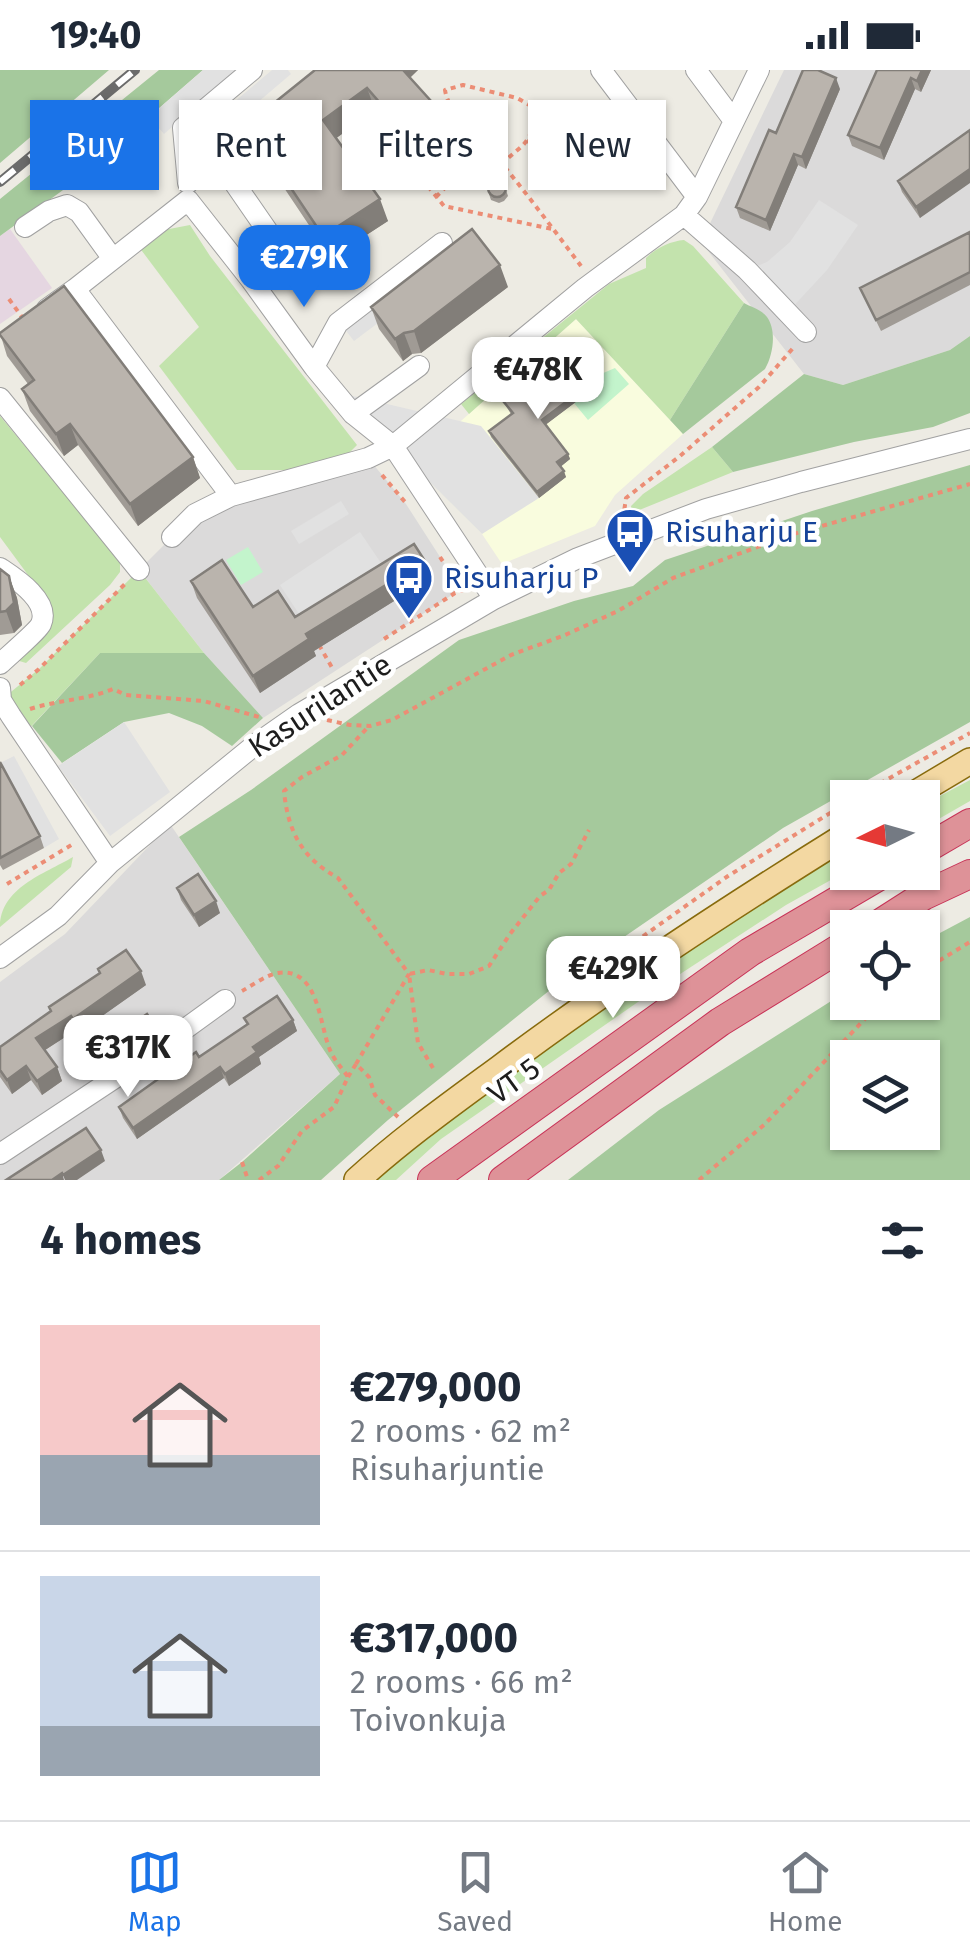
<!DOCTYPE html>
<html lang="en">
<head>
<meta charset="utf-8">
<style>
  body { margin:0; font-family:"Fira Sans",sans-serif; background:#f2f2f3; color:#1f2937; height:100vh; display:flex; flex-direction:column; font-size:38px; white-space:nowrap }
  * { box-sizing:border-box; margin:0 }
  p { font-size:32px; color:#747a83 }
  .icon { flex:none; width:55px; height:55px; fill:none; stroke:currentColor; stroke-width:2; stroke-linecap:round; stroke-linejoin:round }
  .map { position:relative; height:1110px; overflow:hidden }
  .sheet { display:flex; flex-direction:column; background:#fff; flex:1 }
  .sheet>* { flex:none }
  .banner { position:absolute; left:30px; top:30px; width:910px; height:90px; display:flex; gap:20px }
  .needle { width:65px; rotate:265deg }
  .tools { position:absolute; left:830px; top:710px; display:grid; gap:20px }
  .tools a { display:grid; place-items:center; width:110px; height:110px; border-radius:0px; background:#fff; box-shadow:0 2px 8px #0004; font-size:50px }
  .price { position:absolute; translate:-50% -85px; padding:0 22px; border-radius:20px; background:#fff; color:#222; font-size:32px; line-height:65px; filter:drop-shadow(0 2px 5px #0008) }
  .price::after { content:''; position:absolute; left:50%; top:60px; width:30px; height:22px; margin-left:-15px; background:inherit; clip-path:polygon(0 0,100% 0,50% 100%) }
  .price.on { background:#1a73e8; color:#fff }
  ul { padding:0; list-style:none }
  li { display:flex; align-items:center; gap:30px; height:250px; padding:0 40px }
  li+li { border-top:2px solid #e0e1e3 }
  li span { display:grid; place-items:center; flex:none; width:280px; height:200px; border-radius:0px; color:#555 }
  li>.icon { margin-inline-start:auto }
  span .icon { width:120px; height:120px; fill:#fffc; stroke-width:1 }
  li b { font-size:42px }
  h2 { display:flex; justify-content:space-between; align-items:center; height:120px; padding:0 40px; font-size:42px }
  .chip { padding:0 35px; border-radius:0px; background:#fff; box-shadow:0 2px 8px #0004; font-size:35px; line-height:90px }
  .chip.on { background:#1a73e8; color:#fff }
  .status { display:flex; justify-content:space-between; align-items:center; height:70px; padding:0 50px; background:#fff; direction:ltr }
  .status svg { height:28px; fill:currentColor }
  .dock { display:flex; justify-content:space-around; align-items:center; height:140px; border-top:2px solid #e0e1e3; background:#fff; font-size:28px; color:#747a83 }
  .dock a { display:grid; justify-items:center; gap:5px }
  .dock .on { color:#1a73e8 }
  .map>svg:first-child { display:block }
  .residential { fill:#dbdada }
  .industrial { fill:#e5d6e1 }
  .education { fill:#f9fcde }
  .grass { fill:#c3e3ad }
  .forest { fill:#a5c99c; fill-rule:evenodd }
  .park { fill:#c3f4cc }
  .parking { fill:#e1e1e1 }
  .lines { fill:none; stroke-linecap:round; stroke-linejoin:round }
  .minor-casing { stroke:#a1a1a1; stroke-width:22 }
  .major-casing { stroke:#886b0d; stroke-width:28 }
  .highway-casing { stroke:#c83458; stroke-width:30 }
  .path { stroke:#ec8d75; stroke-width:4; stroke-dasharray:5 5; stroke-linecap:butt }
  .minor { stroke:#fff; stroke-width:20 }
  .major { stroke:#f3d8a2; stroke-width:25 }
  .highway { stroke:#de9298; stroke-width:28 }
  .rail-casing { stroke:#6b6b6b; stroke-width:10 }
  .rail { stroke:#fff; stroke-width:6; stroke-dasharray:19; stroke-linecap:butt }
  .wall { fill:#a09b95 }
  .shaded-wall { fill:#827e79 }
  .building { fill:#bab4ad; stroke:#827e79; stroke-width:2.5 }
  .labels { text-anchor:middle; stroke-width:9; stroke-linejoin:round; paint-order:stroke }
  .transit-label { font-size:30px; fill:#164399; stroke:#fff; text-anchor:start }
  .street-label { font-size:30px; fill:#1d1d1d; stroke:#fff }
</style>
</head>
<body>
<div class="status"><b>19:40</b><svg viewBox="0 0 49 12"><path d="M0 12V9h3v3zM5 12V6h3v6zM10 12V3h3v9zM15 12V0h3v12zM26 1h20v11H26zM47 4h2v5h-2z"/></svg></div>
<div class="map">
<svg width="970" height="1110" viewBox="0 0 970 1110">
  <rect width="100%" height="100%" fill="#edebe3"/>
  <path class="residential" d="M784,0H970V266L950,280L843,315L804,304L701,172Z
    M368,388L406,434L451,504L455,523L263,648L204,583L139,500L195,444Z
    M170,754L340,1004L219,1110H0V912L65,864Z"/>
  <path class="industrial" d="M10,159L52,218L0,254V166Z"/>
  <path class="education" d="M576,249L683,364L615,425L595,456L502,494L482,464L340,323L426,382Z"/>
  <path class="grass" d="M190,155L210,186L357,375L346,386L291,400H237L159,296L199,257L139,177L164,160Z
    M684,170L693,176L744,233L670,350L576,249L469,344L461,334L609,214L646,198V188C656,178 671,171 684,170Z
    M0,346L120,491V502L110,515L26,593L16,590L45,528L0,467Z
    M712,377L733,402L632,443L631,436L643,424Z
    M139,500L204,583H100L23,665L1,630L39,599Z
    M970,710V731L923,758V735Z
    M847,776V801L786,835L648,925L441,1069L396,1110H375L507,1007L752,837Z
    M73,787L71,797L0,857C0,818 44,804 73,787Z"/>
  <path class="forest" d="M0,0H109L0,93Z
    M159,0H203L74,112L0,166V129Z
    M744,233C751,237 762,240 767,247C777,261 773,285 765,299L683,364L670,350Z
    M970,266V343L933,357L854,372L733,402L712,377L804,304L843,315L950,280Z
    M970,395V652L783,758L570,904L388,1050L321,1110H219L242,1092L340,1004L179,767L251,720L459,570L574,531L633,516L665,490L812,441Z
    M100,583H204L263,648L232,676L202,656L169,643L124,652L62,693L32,656Z
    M970,847V1110H568L659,1040L847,921L848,932H922L923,872ZM848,988H922V1062H848Z"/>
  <path class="park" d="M615,298L629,314L588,350L574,333L581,328L575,319L587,310Z
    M248,477L263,502L241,515L226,490Z"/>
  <path class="parking" d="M203,0H237L164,64L149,47Z
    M272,0H288L291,4L218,66L208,54Z
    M819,130L858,155L827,200L788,242L747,200L767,192L790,172Z
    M460,169L471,183L354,271L343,257Z
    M340,323L481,356L539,428L482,464Z
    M341,431L349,444L299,474L291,461Z
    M360,462L381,493L301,547L280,515Z
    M124,652L170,722L110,766L58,696Z
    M14,686L59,769L44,778L0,696V693Z"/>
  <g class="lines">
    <g class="minor-casing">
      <path id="minor" d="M601,0L697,127
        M696,0L734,51
        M188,105C201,96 208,91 224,98L271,166C276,186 264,196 251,210
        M188,113L183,58L252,0
        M684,145L747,200L806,262
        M25,157L49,141L67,135L79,142L113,189
        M75,219L188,130
        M47,239L75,219L231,426
        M314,297L338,253L442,173
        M0,328L139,500
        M353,344L419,296
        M172,467L195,444L231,426L368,388L393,376L353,344L314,297L251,210L188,130
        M0,498C15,508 51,531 41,554C38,561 8,586 0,594
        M494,529L393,376L585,218L684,145L697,127L759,0
        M0,618L1,630L11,646L110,793
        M0,888L58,846L110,793L256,674L299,644L494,529L578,488L706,439L801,412L970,369
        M0,1084L145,988L225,930"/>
    </g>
    <g class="major-casing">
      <path id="major" d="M908,728L970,691
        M357,1110C402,1069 451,1034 500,998C612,914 729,838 848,764"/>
    </g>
    <g class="highway-casing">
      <path id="highway" d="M922,781L970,753
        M873,858L923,826L970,804
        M432,1110L750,882L886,802
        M503,1110L720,952L848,873"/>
    </g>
    <path class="path" d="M527,71C545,77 554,83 569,67L568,56L564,51
      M409,93L444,136L552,159
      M501,94C526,72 536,71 531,36L517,28L463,15L445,20C449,48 490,79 508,101C533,132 557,164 581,196
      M455,107L480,113
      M436,127L470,92L489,82
      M9,229L24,250
      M382,405L405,432
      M623,449L626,428L680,386L759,317L794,277
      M440,487L451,504L455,523
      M384,569L455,523L466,519
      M319,575L334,601
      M20,615L39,599L125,514
      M30,639C58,630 86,630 113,619L126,625L204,631L259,647
      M327,650L350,655L370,656L392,650L511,585L565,565L618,541L673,508L790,465L970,414
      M854,728L970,663
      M7,814L73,774
      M594,901L728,806L848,732
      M922,901L970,872
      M242,921C253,915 266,905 278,903C319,897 319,954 330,980C334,990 342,998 348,1007L334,1037L302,1061L278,1096L259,1110
      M356,994L409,904L338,808C302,788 288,762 284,721L302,707L342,685L369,656
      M433,998L418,973L409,904L428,900L447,904H469L489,896L510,864L540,826L549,820L559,803L571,794L589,760
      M348,1007L356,994L369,1007L375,1025L398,1047
      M242,1092L248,1110
      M699,1110L764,1055L881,932"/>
    <use href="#minor" class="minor"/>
    <use href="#major" class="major"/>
    <use href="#highway" class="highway"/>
    <g class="rail-casing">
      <path id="rail" d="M0,112L135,0"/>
    </g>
    <use href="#rail" class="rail"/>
  </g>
  <path class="wall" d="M315,0H418L410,8L459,62L467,84L441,116L375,40L336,68L388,151L331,188L256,76L248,54Z
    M877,0H931L921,22L915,19L884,90L852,76L848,65Z
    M840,19L806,99L798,95L770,161L740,148L736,137L776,63Z
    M970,60L920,148L902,122L898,111Z
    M503,111L508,126L504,131L499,133L491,130L487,118Z
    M970,162V215L881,261L860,218Z
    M508,217L421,283L412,284L403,291L379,259L371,237Z
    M0,263L193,387L200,408L138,456L78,375L64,386L30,341L22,319L28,314L7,286Z
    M587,310L576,318L581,328L545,355L568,384L570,389L560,397L566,407L539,428L491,367L489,361L511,344L503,331Z
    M0,499L9,506L17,528L22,555L14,563L0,565Z
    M431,508L314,581L316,586L260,623L197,528L191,511L253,537L295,547Z
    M0,692L40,766L44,778L3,800L0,795Z
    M177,818L220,843L199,857L181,830Z
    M98,899L146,915L78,963L76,960L45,980L57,997L62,1011L42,1025L31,1010L12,1024L0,1007V977L50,941L49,937L99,904Z
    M244,948L293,950L297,961L259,987L261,994L229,1016L224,1008L137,1069L123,1048L119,1037L199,987L247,955Z"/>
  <path class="shaded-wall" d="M398,0H418L403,14Z
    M922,0H931L921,22L917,11Z
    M836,8L840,19L806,99L802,87Z
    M911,8L915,19L884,90L880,78Z
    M367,18L375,40L331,72L323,50Z
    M459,62L467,84L441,116L433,94Z
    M794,84L798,95L770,161L766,150Z
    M970,99V113L920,148L916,137Z
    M380,129L388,151L331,188L323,166Z
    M500,195L508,217L421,283L414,261Z
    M404,263L412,284L403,291L395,269Z
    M585,304L587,310L575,320L573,314Z
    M579,322L581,328L544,356L542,350Z
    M70,354L78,375L64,386L56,364Z
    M568,384L570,389L559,398L557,392Z
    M193,387L200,408L138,456L130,434Z
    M564,401L566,407L539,428L537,422Z
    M425,491L431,508L314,581L316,586L260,623L253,606L306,564Z
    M9,506L17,528L22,555L14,563L6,541Z
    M216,831L220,843L199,857L194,845Z
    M141,901L146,915L78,963L73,949Z
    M71,946L76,960L42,982L36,968Z
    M293,950L297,961L259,987L261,994L229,1016L225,1004L253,977Z
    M155,956L157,962L142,973L140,968Z
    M26,996L31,1010L12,1024L7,1010Z
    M57,997L62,1011L42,1025L37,1011Z
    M220,997L224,1008L137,1069L133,1058Z
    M101,1080L105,1091L77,1110H65L63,1105Z
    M62,1103L64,1110H52Z"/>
  <path class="building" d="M315,0H403L459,62L433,94L367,18L323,50L380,129L323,166L248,54Z
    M803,0H818L836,8L802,87L794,84L766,150L736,137L769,60L776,63Z
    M877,0H922L917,11L911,8L880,78L848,65Z
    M970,60V99L916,137L898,111Z
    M488 118a9 9 0 1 1 18 0a9 9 0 1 1-18 0Z
    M472,159L500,195L414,261L404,263L395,269L371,237Z
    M970,162V202L876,250L860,218Z
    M64,216L193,387L130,434L70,354L56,364L47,352L22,319L34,310L0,265V263Z
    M567,281L585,304L573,314L579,322L542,350L568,384L557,392L564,401L537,422L489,361L513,343L503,331Z
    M414,474L425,491L306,564L309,569L253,606L191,511L222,490L253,537L278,521L295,547Z
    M0,499L9,506L14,533L6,541L0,542Z
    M0,692L40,766L0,788Z
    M198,804L216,831L194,845L177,818Z
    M126,880L141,901L73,949L71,946L36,968L57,997L37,1011L26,996L7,1010L0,1000V977L51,941L49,937L100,903L98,899Z
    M277,926L293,950L253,977L257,982L225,1004L220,997L133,1058L119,1037L196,982L199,987L248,954L244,948Z
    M147,944L155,956L140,968L131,955Z
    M86,1058L101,1080L63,1105L62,1103L52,1110H6Z"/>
  <defs>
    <g id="bus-pin" transform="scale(2.5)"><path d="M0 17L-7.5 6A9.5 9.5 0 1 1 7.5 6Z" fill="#1a4fb4" stroke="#fff"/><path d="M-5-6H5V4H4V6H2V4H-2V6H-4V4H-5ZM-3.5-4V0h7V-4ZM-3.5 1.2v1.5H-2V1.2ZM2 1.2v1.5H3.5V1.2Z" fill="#fff"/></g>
  </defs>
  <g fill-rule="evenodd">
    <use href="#bus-pin" x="630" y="462"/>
    <use href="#bus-pin" x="409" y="508"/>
  </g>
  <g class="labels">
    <g class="transit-label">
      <text x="665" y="472">Risuharju E</text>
      <text x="444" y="518">Risuharju P</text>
    </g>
    <g class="street-label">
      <text transform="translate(320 636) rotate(-33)" y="10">Kasurilantie</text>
      <text transform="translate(514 1011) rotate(-36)" y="10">VT 5</text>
    </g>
  </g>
</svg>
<div class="tools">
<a><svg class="needle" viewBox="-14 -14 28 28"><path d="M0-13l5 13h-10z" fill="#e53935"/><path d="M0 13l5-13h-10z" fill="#747a83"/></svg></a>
<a><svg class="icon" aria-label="locate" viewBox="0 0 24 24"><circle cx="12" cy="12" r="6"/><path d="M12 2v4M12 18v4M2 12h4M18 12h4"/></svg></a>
<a><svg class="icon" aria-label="layers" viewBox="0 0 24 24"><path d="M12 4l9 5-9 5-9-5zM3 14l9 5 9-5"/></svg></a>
</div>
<b class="price on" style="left:304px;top:240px">€279K</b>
<b class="price" style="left:538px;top:352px">€478K</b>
<b class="price" style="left:613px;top:951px">€429K</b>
<b class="price" style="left:128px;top:1030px">€317K</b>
<div class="banner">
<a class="chip on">Buy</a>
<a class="chip">Rent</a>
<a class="chip">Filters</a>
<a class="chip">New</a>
</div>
</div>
<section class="sheet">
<h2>4 homes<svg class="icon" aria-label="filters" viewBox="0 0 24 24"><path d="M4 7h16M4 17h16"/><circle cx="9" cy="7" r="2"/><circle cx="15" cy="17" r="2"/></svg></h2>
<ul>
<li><span style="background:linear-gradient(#f6c9c9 65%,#9aa5b1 0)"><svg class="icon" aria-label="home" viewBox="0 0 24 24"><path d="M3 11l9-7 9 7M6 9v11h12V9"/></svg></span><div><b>€279,000</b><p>2 rooms · 62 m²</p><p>Risuharjuntie</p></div></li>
<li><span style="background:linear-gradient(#c9d6e8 75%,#9aa5b1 0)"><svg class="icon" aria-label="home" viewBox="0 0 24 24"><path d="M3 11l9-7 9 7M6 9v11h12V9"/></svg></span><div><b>€317,000</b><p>2 rooms · 66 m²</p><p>Toivonkuja</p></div></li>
</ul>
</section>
<nav class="dock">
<a class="on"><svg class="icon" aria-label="map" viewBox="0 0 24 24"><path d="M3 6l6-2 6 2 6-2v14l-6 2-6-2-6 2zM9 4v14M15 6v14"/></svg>Map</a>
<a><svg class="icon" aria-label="saved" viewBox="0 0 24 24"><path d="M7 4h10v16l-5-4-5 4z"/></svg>Saved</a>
<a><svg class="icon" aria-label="home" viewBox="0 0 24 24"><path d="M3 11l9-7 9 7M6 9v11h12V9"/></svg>Home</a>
</nav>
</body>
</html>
